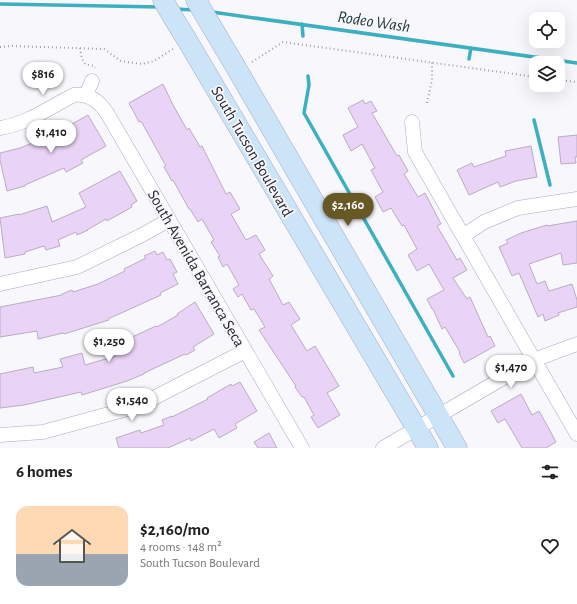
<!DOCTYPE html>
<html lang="en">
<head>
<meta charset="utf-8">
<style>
  body { margin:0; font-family:"Alegreya Sans",sans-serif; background:#f6f6f6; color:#222; height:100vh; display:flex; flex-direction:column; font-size:15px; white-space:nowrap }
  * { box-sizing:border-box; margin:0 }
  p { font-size:13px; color:#767676 }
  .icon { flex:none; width:22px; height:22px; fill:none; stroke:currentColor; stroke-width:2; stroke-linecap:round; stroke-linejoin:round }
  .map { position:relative; height:448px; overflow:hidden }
  .panel { display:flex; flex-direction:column; background:#fff; flex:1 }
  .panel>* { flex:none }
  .tools { position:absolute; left:529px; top:12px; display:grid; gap:8px }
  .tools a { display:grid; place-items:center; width:36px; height:36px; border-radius:8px; background:#fff; box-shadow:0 4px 16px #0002; font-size:20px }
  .price { position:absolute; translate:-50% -34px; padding:0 9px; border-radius:14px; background:#fff; color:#222; font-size:13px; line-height:26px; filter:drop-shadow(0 1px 2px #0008) }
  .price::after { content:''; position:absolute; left:50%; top:24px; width:12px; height:9px; margin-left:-6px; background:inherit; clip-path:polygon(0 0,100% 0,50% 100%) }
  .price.current { background:#685826; color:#fff }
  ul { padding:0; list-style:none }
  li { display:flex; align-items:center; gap:12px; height:100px; padding:0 16px }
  li span { display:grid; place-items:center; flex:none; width:112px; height:80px; border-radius:12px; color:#555 }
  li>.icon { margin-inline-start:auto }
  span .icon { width:48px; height:48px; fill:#fffc; stroke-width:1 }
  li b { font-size:17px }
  h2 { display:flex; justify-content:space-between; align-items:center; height:48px; padding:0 16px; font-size:17px }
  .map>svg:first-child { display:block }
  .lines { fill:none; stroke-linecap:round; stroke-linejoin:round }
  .stream { stroke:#3cb0c1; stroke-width:3.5 }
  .building { fill:#e9d3f6; stroke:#baacc2 }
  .minor-casing { stroke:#a7abc2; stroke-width:15 }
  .secondary-casing { stroke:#a7abc2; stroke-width:21 }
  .path { stroke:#a0a0a7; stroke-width:2; stroke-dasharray:1 3; stroke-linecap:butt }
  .minor { stroke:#fff; stroke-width:14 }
  .secondary { stroke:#cbe4f7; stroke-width:20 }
  .labels { text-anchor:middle; stroke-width:3.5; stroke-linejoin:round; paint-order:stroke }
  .street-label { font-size:16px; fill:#272831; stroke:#f7f7fc }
  .water-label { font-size:17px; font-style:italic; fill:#223b40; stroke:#f7f7fc }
</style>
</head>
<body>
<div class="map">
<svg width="577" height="448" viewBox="0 0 577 448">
  <rect width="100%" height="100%" fill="#f7f7fc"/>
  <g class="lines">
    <path class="stream" d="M0,4L160,7
      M176,9L194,10
      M212,12L577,63
      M302,24L303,36
      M469,59L471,48
      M308,76L309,85L304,113L453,376
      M534,120L550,185"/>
  </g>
  <path class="building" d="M163,84L172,103L187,130L189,128L200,147L202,146L226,194L230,192L240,209L231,214L246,240L256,235L265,250L259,254L273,276L269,279L283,305L289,302L300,319L291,325L307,351L315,346L339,386L327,393L340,415L318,428L311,417L314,415L304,397H302L295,387L296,386L259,330L265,327L254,309L251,310L242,294L238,297L233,289L239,285L227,264L223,267L218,257L220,256L211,242L214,240L202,219L198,222L190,209H189L173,180L172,181L164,167L166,166L141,121L139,122L129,103Z
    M363,100L365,104L371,101L377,111L372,113L397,156L399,155L408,171L404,174L418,197L425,193L441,224L437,226L457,260L460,258L467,270L453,278L467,299L470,297L488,337L490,336L495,346L464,363L459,353L460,352L445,327L442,329L433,309H432L427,299L444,290L429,264L417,271L408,255L417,249L404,225L402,226L391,208L383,212L375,197L383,192L371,170L375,168L362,144L351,151L343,135L358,127L348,108Z
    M88,115L106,146L81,160L83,163L66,172L64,168L25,185V186L7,191L0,160V153L20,148L40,140V142Z
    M577,135V157H575L576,163L561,164L558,137Z
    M531,146L537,177L516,181L500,187L498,182L469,195L457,170L472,163L474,167L506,156L505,151Z
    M120,171L137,201L131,205L132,207L107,221L106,219L87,230H88L77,235L76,232L58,240L60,246L46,250L44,246L25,252V254L5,258L0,218L19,214V215L47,206L52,222L86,207L79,193Z
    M577,221V263L563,265L561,253L529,264L537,284L545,281L549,291L572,284L577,300V307L558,313L559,315L545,321L543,314L538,317L519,273L512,276L499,247L508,243L506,240L521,233L547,225V226Z
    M155,251L157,255L163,252L167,260L170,259L177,272L173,274L178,284L160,293L161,295L108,319L109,320L64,334L63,333L38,339L37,331L0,337V307L62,295V294L72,290L73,292L98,284L125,271L124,269L146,258L144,256Z
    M195,302L214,334L193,347L195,350L186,355L185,354L144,373V374L127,381L82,395L81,392L24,405L0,408V374L33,367L34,373L63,367L60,359L82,353L85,365L116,356L112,345L132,337L156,326L157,327L178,315L177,314Z
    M240,382L257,411L235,424L237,428L219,438L214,429L191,441L190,438L168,448H119L116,438L140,430L141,433L164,425L162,420L172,416V417L208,399L207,398L231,384L232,386Z
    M521,394L532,415L539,411L548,427L556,442L546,448H522L505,419L498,423L491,411Z
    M269,433L277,448H258L254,442Z"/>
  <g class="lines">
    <g class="minor-casing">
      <path id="minor" d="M86,95L92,81
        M412,122L415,152L463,236
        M0,128C27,124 50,107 74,95C89,93 99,101 107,113L302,448
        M577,199L518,208L484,222L463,236L534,360L577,434
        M0,284L77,267L142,235L169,220
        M0,435L43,432L138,406L245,351
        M383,448L534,360L577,344"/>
    </g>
    <g class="secondary-casing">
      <path id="secondary" d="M163,0L174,19L187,40L428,448
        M196,0L238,71L457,448"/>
    </g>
    <path class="path" d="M0,47L11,46L104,49L121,61L142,64L154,61L173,49
      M80,48L82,59L85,64L94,66L95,68
      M252,62L283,42L536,77
      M558,80L577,82
      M427,103L432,80V62"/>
    <use href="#minor" class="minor"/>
    <use href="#secondary" class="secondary"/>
  </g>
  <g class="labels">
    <g class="street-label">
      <text transform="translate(253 151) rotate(60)" y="6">South Tucson Boulevard</text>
      <text transform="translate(197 268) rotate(60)" y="6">South Avenida Barranca Seca</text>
    </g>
    <g class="water-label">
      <text transform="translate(374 21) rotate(8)" y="6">Rodeo Wash</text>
    </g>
  </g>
</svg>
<div class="tools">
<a><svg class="icon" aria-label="locate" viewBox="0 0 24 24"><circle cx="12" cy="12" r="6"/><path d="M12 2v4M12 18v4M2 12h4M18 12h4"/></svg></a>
<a><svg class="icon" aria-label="layers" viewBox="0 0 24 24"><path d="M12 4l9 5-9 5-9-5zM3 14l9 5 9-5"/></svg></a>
</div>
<b class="price" style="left:43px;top:96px">$816</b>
<b class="price" style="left:51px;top:154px">$1,410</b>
<b class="price current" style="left:348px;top:227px">$2,160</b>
<b class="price" style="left:109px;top:363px">$1,250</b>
<b class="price" style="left:511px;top:389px">$1,470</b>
<b class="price" style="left:132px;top:422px">$1,540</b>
</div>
<section class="panel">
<h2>6 homes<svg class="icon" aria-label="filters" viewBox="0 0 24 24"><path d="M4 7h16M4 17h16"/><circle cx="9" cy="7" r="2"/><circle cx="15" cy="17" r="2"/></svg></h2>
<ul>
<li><span style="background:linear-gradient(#ffd9b3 60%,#9aa5b1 0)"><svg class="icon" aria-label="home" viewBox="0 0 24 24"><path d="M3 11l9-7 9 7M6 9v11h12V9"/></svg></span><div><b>$2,160/mo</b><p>4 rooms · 148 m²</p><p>South Tucson Boulevard</p></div><svg class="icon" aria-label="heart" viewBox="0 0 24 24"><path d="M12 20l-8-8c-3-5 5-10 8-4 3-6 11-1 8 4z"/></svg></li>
</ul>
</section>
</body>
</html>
